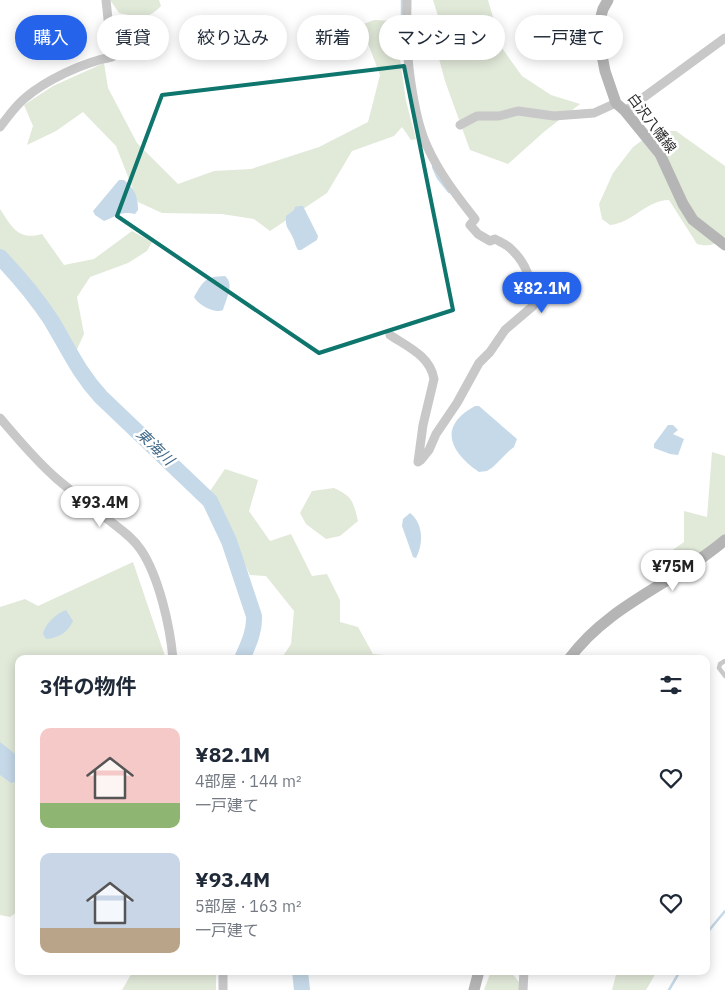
<!DOCTYPE html>
<html lang="ja">
<head>
<meta charset="utf-8">
<style>
  body { margin:0; font-family:"IBM Plex Sans","Noto Sans JP",sans-serif; background:#f6f6f7; color:#1f2937; height:100vh; display:flex; flex-direction:column; font-size:19px; white-space:nowrap }
  * { box-sizing:border-box; margin:0 }
  p { font-size:16px; color:#747a83 }
  .icon { flex:none; width:28px; height:28px; fill:none; stroke:currentColor; stroke-width:2; stroke-linecap:round; stroke-linejoin:round }
  .map { position:relative; flex:1; overflow:hidden }
  .drawer { position:absolute; left:15px; top:655px; width:695px; height:320px; display:flex; flex-direction:column; background:#fff; border-radius:10px; box-shadow:0 2px 12px #0003 }
  .drawer>* { flex:none }
  .guide { position:absolute; left:15px; top:15px; width:695px; height:45px; display:flex; gap:10px }
  .price { position:absolute; translate:-50% -42px; padding:0 11px; border-radius:18px; background:#fff; color:#222; font-size:16px; line-height:32px; filter:drop-shadow(0 1px 2px #0008) }
  .price::after { content:''; position:absolute; left:50%; top:30px; width:15px; height:11px; margin-left:-8px; background:inherit; clip-path:polygon(0 0,100% 0,50% 100%) }
  .price.current { background:#2563eb; color:#fff }
  ul { padding:0; list-style:none }
  li { display:flex; align-items:center; gap:15px; height:125px; padding:0 25px }
  li span { display:grid; place-items:center; flex:none; width:140px; height:100px; border-radius:10px; color:#555 }
  li>.icon { margin-inline-start:auto }
  span .icon { width:60px; height:60px; fill:#fffc; stroke-width:1 }
  li b { font-size:21px }
  h2 { display:flex; justify-content:space-between; align-items:center; height:60px; padding:0 25px; font-size:21px }
  .pill { padding:0 18px; border-radius:22px; background:#fff; box-shadow:0 2px 12px #0003; font-size:18px; line-height:45px }
  .pill.current { background:#2563eb; color:#fff }
  .map>svg:first-child { display:block }
  .green { fill:#e1e9d9 }
  .water { fill:#c6d9e8 }
  .lines { fill:none; stroke-linecap:round; stroke-linejoin:round }
  .stream { stroke:#c6d9e8; stroke-width:2.5 }
  .river { stroke:#c6d9e8; stroke-width:16 }
  .service { stroke:#c8c8c8; stroke-width:4.5 }
  .minor { stroke:#c8c8c8; stroke-width:9 }
  .secondary { stroke:#b5b5b5; stroke-width:11 }
  .marked { fill:none; stroke:#0f766e; stroke-width:4; stroke-linejoin:round }
  .labels { text-anchor:middle; stroke-width:5; stroke-linejoin:round; paint-order:stroke }
  .street-label { font-size:14px; fill:#2b2b2b; stroke:#fff }
  .water-label { font-size:15px; font-style:italic; fill:#3f6888; stroke:#fff }
</style>
</head>
<body>
<div class="map">
<svg width="725" height="990" viewBox="0 0 725 990">
  <rect width="100%" height="100%" fill="#fff"/>
  <path class="green" d="M110,0H159L161,6C147,21 138,17 119,13Z
    M433,0H488L502,48L522,76L551,95L580,104L545,131L508,164L470,150L445,81L435,44L443,32Z
    M374,20L398,21L400,59L406,101L416,139L411,140L402,127L394,136L352,151L327,193L270,231L254,219L222,214L162,213L138,202L116,146L83,112L56,131L27,145L33,126L24,105L53,86L104,63L108,88L137,143L178,184L214,171L251,169L319,147L368,122L380,75L361,25Z
    M655,131H676L725,166V237C715,245 709,247 697,244L669,200C646,200 633,223 610,225L602,219L599,204L613,173L633,147Z
    M0,209C12,227 18,241 42,234L64,265L94,259L132,231L152,242L147,251L128,263L90,277L77,297L84,334L74,356L56,321L36,291L0,250Z
    M712,452L725,456V535L656,584L653,564L684,542V511L707,517Z
    M225,469L258,480L249,511L270,541L291,534L312,576L327,574L340,600V622L358,627L373,654L396,656L399,659H281L291,644L294,611L266,576L250,575L210,491Z
    M334,488C353,497 353,501 358,521L340,536L326,539L306,524L300,513L312,491Z
    M133,562L166,659H19V911L10,917L0,915V607L25,599L38,606Z
    M133,971H216V990H122Z
    M491,971H510L519,982L520,990H484Z
    M617,971H657L646,990H612Z"/>
  <path class="water" d="M547,25H554L557,27V36L563,46V50L560,54L552,55L546,59C536,56 532,47 529,38L533,31Z
    M119,180H124C135,189 138,196 138,210L135,214C119,211 118,216 104,221L95,215L93,211Z
    M300,206H303L318,236L317,240L301,250H298C295,245 295,242 293,238C289,228 285,229 286,216L294,210L295,207Z
    M225,276C235,284 226,299 223,310C215,314 198,305 194,297C204,280 205,277 225,276Z
    M475,406H479L517,439L514,447L509,451L493,467L487,471L479,472C449,451 438,426 475,406Z
    M668,425H673L678,430L673,434L684,439L678,455L670,454L654,448V444Z
    M410,513C423,523 424,543 416,558L413,557L402,526L403,519Z
    M66,610L73,621C68,632 59,638 46,639L43,634C45,624 57,613 66,610Z
    M0,742L19,757V775L16,782L11,783L0,775Z"/>
  <g class="lines">
    <path class="stream" d="M402,0V38L404,59
      M433,167L438,178L449,192
      M706,934L725,911
      M669,990L680,971"/>
    <path class="river" d="M0,257C19,277 36,297 51,320C68,348 78,372 101,397L210,501L229,541L254,616C255,631 248,645 242,659
      M300,971L302,990"/>
    <path class="service" d="M725,661L720,664L719,668L725,676"/>
    <path class="minor" d="M625,111L725,38
      M460,125L477,116H499L518,111L554,116L594,113L616,103
      M0,127C8,117 15,106 25,98C46,80 84,62 112,57L106,0
      M390,335C408,347 430,356 434,379L423,425L418,462L421,460L429,450L436,434L457,403L479,363L490,352L505,330L533,306C533,285 528,265 512,250C508,245 500,242 495,239L490,241L478,234L470,225L475,219C457,196 439,173 427,146C415,121 408,70 407,42C406,28 407,14 407,0
      M0,418C18,439 36,461 57,479C72,492 89,504 105,517C117,527 132,536 141,550C159,577 170,626 173,659
      M223,990V971
      M523,990L524,971"/>
    <path class="secondary" d="M608,0L603,9L598,27L599,40L605,71L616,103L625,111L660,154L683,204L693,220L725,245
      M569,659C609,604 675,583 725,540
      M474,990L479,971"/>
  </g>
  <path class="marked" d="M404,66L453,310L319,353L117,216L162,95Z"/>
  <g class="labels">
    <g class="street-label">
      <text transform="translate(652 123) rotate(53)" y="5">白沢八幡線</text>
    </g>
    <g class="water-label">
      <text transform="translate(155 447) rotate(44)" y="5">東海川</text>
    </g>
  </g>
</svg>
<b class="price current" style="left:542px;top:314px">¥82.1M</b>
<b class="price" style="left:100px;top:528px">¥93.4M</b>
<b class="price" style="left:673px;top:592px">¥75M</b>
<div class="guide">
<a class="pill current">購入</a>
<a class="pill">賃貸</a>
<a class="pill">絞り込み</a>
<a class="pill">新着</a>
<a class="pill">マンション</a>
<a class="pill">一戸建て</a>
</div>
<section class="drawer">
<h2>3件の物件<svg class="icon" aria-label="filters" viewBox="0 0 24 24"><path d="M4 7h16M4 17h16"/><circle cx="9" cy="7" r="2"/><circle cx="15" cy="17" r="2"/></svg></h2>
<ul>
<li><span style="background:linear-gradient(#f6c9c9 75%,#8fb573 0)"><svg class="icon" aria-label="home" viewBox="0 0 24 24"><path d="M3 11l9-7 9 7M6 9v11h12V9"/></svg></span><div><b>¥82.1M</b><p>4部屋 · 144 m²</p><p>一戸建て</p></div><svg class="icon" aria-label="heart" viewBox="0 0 24 24"><path d="M12 20l-8-8c-3-5 5-10 8-4 3-6 11-1 8 4z"/></svg></li>
<li><span style="background:linear-gradient(#c9d6e8 75%,#b9a48a 0)"><svg class="icon" aria-label="home" viewBox="0 0 24 24"><path d="M3 11l9-7 9 7M6 9v11h12V9"/></svg></span><div><b>¥93.4M</b><p>5部屋 · 163 m²</p><p>一戸建て</p></div><svg class="icon" aria-label="heart" viewBox="0 0 24 24"><path d="M12 20l-8-8c-3-5 5-10 8-4 3-6 11-1 8 4z"/></svg></li>
</ul>
</section>
</div>
</body>
</html>
